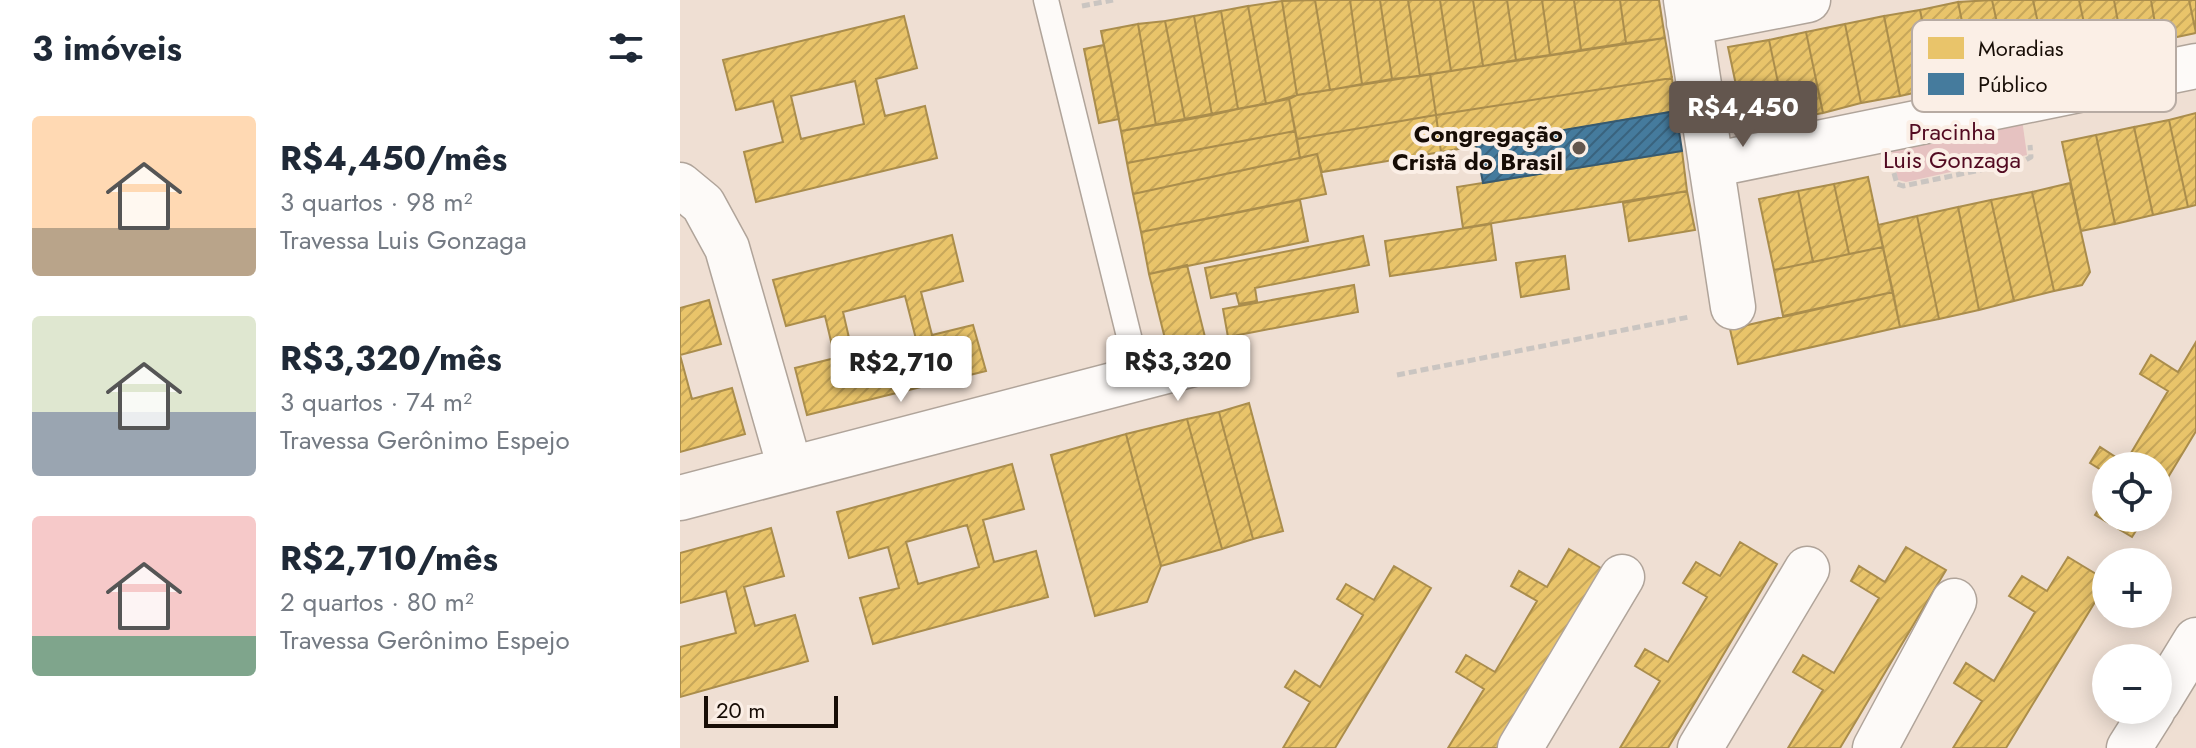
<!DOCTYPE html>
<html lang="pt">
<head>
<meta charset="utf-8">
<style>
  body { margin:0; font-family:Jost,sans-serif; background:#f6f6f7; color:#1f2937; height:100vh; display:flex; flex-direction:column; font-size:30px; white-space:nowrap }
  * { box-sizing:border-box; margin:0 }
  p { font-size:26px; color:#747a83 }
  .icon { flex:none; width:44px; height:44px; fill:none; stroke:currentColor; stroke-width:2; stroke-linecap:round; stroke-linejoin:round }
  .map { position:relative; flex:1; overflow:hidden }
  .sheet { display:flex; flex-direction:column; background:#fff; width:680px }
  .sheet>* { flex:none }
  .fabs { position:absolute; left:1412px; top:452px; display:grid; gap:16px }
  .fabs a { display:grid; place-items:center; width:80px; height:80px; border-radius:50%; background:#fff; box-shadow:0 4px 20px #0003; font-size:40px }
  .scale { position:absolute; left:24px; bottom:20px; width:134px; box-sizing:border-box; padding-left:8px; border:4px solid #170d06; border-top:0; font-size:22px; line-height:28px; white-space:nowrap; color:#170d06; -webkit-text-stroke:6px #fbefe6; paint-order:stroke }
  .price { position:absolute; translate:-50% -68px; padding:0 18px; border-radius:8px; background:#fff; color:#222; font-size:26px; line-height:52px; filter:drop-shadow(0 2px 4px #0008) }
  .price::after { content:''; position:absolute; left:50%; top:48px; width:24px; height:18px; margin-left:-12px; background:inherit; clip-path:polygon(0 0,100% 0,50% 100%) }
  .price.active { background:#63564e; color:#fff }
  ul { padding:0; list-style:none }
  li { display:flex; align-items:center; gap:24px; height:200px; padding:0 32px }
  li span { display:grid; place-items:center; flex:none; width:224px; height:160px; border-radius:8px; color:#555 }
  li>.icon { margin-inline-start:auto }
  span .icon { width:96px; height:96px; fill:#fffc; stroke-width:1 }
  li b { font-size:34px }
  h2 { display:flex; justify-content:space-between; align-items:center; height:96px; padding:0 32px; font-size:34px }
  main { display:flex; flex:1; min-height:0 }
  .map>svg:first-child { display:block }
  .green { fill:#e6c2c1 }
  .homes { fill:url(#homes-hatch); stroke:#aa8d4c; stroke-width:2; fill-rule:evenodd }
  .public { fill:url(#public-hatch); stroke:#375a70; stroke-width:2 }
  .lines { fill:none; stroke-linecap:round; stroke-linejoin:round }
  .lane-casing { stroke:#b0a49a; stroke-width:27 }
  .street-casing { stroke:#b0a49a; stroke-width:47 }
  .path { stroke:#cac5c1; stroke-width:5; stroke-dasharray:8 4; stroke-linecap:butt }
  .lane { stroke:#fdfaf8; stroke-width:24 }
  .street { stroke:#fdfaf8; stroke-width:44 }
  .poi-dot { fill:#63564e; stroke:#fbefe6; stroke-width:3 }
  .labels { text-anchor:middle; stroke-width:8; stroke-linejoin:round; paint-order:stroke }
  .park-label { font-size:24px; fill:#520a21; stroke:#fbefe6 }
  .poi-label { font-size:24px; font-weight:bold; fill:#170d06; stroke:#fbefe6; text-anchor:end }
  .key { fill:#fbefe6; stroke:#b7aba3; stroke-width:2 }
  .key-label { font-size:22px; fill:#170d06 }
</style>
</head>
<body>
<main>
<section class="sheet">
<h2>3 imóveis<svg class="icon" aria-label="filters" viewBox="0 0 24 24"><path d="M4 7h16M4 17h16"/><circle cx="9" cy="7" r="2"/><circle cx="15" cy="17" r="2"/></svg></h2>
<ul>
<li><span style="background:linear-gradient(#ffd9b3 70%,#b9a48a 0)"><svg class="icon" aria-label="home" viewBox="0 0 24 24"><path d="M3 11l9-7 9 7M6 9v11h12V9"/></svg></span><div><b>R$4,450/mês</b><p>3 quartos · 98 m²</p><p>Travessa Luis Gonzaga</p></div></li>
<li><span style="background:linear-gradient(#dfe7d0 60%,#9aa5b1 0)"><svg class="icon" aria-label="home" viewBox="0 0 24 24"><path d="M3 11l9-7 9 7M6 9v11h12V9"/></svg></span><div><b>R$3,320/mês</b><p>3 quartos · 74 m²</p><p>Travessa Gerônimo Espejo</p></div></li>
<li><span style="background:linear-gradient(#f6c9c9 75%,#7fa58c 0)"><svg class="icon" aria-label="home" viewBox="0 0 24 24"><path d="M3 11l9-7 9 7M6 9v11h12V9"/></svg></span><div><b>R$2,710/mês</b><p>2 quartos · 80 m²</p><p>Travessa Gerônimo Espejo</p></div></li>
</ul>
</section>
<div class="map">
<svg width="1516" height="748" viewBox="0 0 1516 748">
  <defs>
    <pattern id="homes-hatch" width="6" height="6" patternUnits="userSpaceOnUse" patternTransform="scale(2)"><rect width="6" height="6" fill="#e9c46a"/><path d="M-1 1l2-2M0 6l6-6M5 7l2-2" fill="none" stroke="#c7a75a"/></pattern>
    <pattern id="public-hatch" width="6" height="6" patternUnits="userSpaceOnUse" patternTransform="scale(2)"><rect width="6" height="6" fill="#457b9d"/><path d="M-1 1l2-2M0 6l6-6M5 7l2-2" fill="none" stroke="#39637e"/></pattern>
  </defs>
  <rect width="100%" height="100%" fill="#efdfd3"/>
  <path class="green" d="M1340,105L1347,155L1226,182L1218,180L1208,132Z"/>
  <path class="homes" d="M635,0H670L682,84L650,90Z
    M635,0L650,90L617,95L602,1Z
    M670,0H700L712,79L682,84Z
    M700,0H728L740,76L712,79Z
    M728,0H760L771,71L740,76Z
    M760,0H793L803,66L771,71Z
    M793,0H827L836,60L803,66Z
    M827,0H862L870,55L836,60Z
    M862,0H894L901,50L870,55Z
    M894,0H940L946,43L901,50Z
    M940,0H979L985,38L946,43Z
    M1312,0L1328,73L1294,80L1278,2Z
    M1312,0H1353L1367,65L1328,73Z
    M1353,0H1399L1411,55L1367,65Z
    M1399,0H1434L1443,49L1411,55Z
    M1434,0H1471L1478,41L1443,49Z
    M1471,0H1509L1516,33L1478,41Z
    M1509,0H1516V33Z
    M602,1L617,95L586,104L568,6Z
    M1278,2L1294,80L1256,88L1240,10Z
    M568,6L586,104L558,109L541,11Z
    M1240,10L1256,88L1220,96L1204,16Z
    M541,11L558,109L532,115L514,16Z
    M224,16L237,68L196,79L205,116L245,106L257,158L76,202L64,152L103,142L93,101L56,110L43,60ZM175,81L184,124L121,139L111,96Z
    M514,16L532,115L505,120L485,21Z
    M1204,16L1220,96L1181,103L1165,24Z
    M485,21L505,120L476,125L458,24Z
    M458,24L476,125L441,131L421,31Z
    M1165,24L1181,103L1143,113L1126,32Z
    M1126,32L1143,113L1106,120L1089,40Z
    M985,38L992,78L756,115L750,74Z
    M1089,40L1106,120L1065,128L1048,47Z
    M424,45L439,119L419,123L404,49Z
    M750,74L756,115L617,139L609,99L617,95Z
    M992,78L996,111L761,152L756,115Z
    M609,99L615,131L447,163L441,131Z
    M1516,113V205L1508,207L1489,120Z
    M756,115L761,152L642,172L637,154L620,158L617,139Z
    M1489,120L1508,207L1473,215L1454,127Z
    M1454,127L1473,215L1435,224L1416,135Z
    M615,131L620,158L453,194L447,163Z
    M1416,135L1435,224L1401,231L1382,142Z
    M1002,151L1007,191L783,228L777,187Z
    M637,154L646,194L461,232L453,194Z
    M1188,177L1203,247L1169,254L1154,184Z
    M1390,183L1410,272L1402,285L1374,291L1352,192Z
    M1154,184L1169,254L1133,262L1118,191Z
    M1007,191L1015,230L949,241L943,203Z
    M1118,191L1133,262L1094,270L1079,199Z
    M1352,192L1374,291L1334,301L1311,200Z
    M620,200L628,241L469,274L461,232Z
    M1311,200L1334,301L1299,310L1278,207Z
    M1278,207L1299,310L1259,319L1237,216Z
    M1237,216L1259,319L1220,327L1198,225Z
    M811,224L816,260L710,276L705,241Z
    M272,235L283,281L241,292L252,335L293,325L306,371L127,415L115,368L155,358L145,316L106,326L93,280ZM225,296L236,339L173,355L163,312Z
    M683,236L689,265L575,288L577,301L559,304L556,293L531,298L525,268Z
    M1203,247L1213,292L1103,316L1094,270Z
    M885,256L889,289L841,297L836,263Z
    M507,265L527,345L489,355L469,274Z
    M674,285L678,312L548,337L543,309Z
    M1213,292L1220,327L1058,364L1050,329Z
    M29,300L41,344L0,355L12,399L52,388L65,434L0,452V308Z
    M1516,342V431L1478,494V466H1426V473L1410,463L1420,447L1445,463L1488,391L1460,374L1471,355L1498,372Z
    M569,403L603,531L573,539L539,412Z
    M539,412L573,539L542,549L507,419Z
    M507,419L542,549L481,566L446,434Z
    M446,434L481,566L467,602L415,616L371,455Z
    M332,464L344,509L303,520L314,562L356,551L368,597L193,644L180,598L219,588L208,547L169,558L157,512ZM287,525L299,567L238,584L226,542Z
    M1426,497V518H1464L1452,537L1415,515Z
    M91,528L104,576L64,587L75,626L115,615L128,661L0,697V647L56,633L46,591L0,603V553Z
    M1060,542L1097,564L988,748H940L980,681L955,666L965,649L988,662L1027,597L1003,583L1016,562L1040,576Z
    M1226,547L1266,570L1160,748H1108L1143,690L1113,672L1123,655L1154,673L1199,598L1171,581L1179,566L1205,582Z
    M889,549L926,571L822,748H768L804,689L776,672L786,655L815,672L857,601L831,586L839,571L867,587Z
    M1388,557L1426,580V584L1326,748H1273L1302,701L1274,683L1286,663L1314,681L1355,612L1329,596L1342,576L1367,591Z
    M714,566L751,588L655,748H603L630,702L605,687L615,671L640,687L683,615L657,599L666,584L694,600Z"/>
  <path class="public" d="M996,111L1002,151L803,183L796,145Z"/>
  <g class="lines">
    <g class="lane-casing">
      <path id="lane" d="M366,0L459,377"/>
    </g>
    <g class="street-casing">
      <path id="street" d="M1006,0L1053,307
        M1009,23L1128,0
        M1031,165L1516,66
        M0,185L23,204L47,248L110,468
        M0,498L521,362
        M1478,702L1516,640
        M840,748L942,577
        M1020,748L1127,569
        M1195,748L1274,601
        M1449,748L1473,710"/>
    </g>
    <path class="path" d="M402,6L433,0
      M1214,173L1217,184L1223,186L1344,161L1351,157L1350,145
      M717,375L1009,317"/>
    <use href="#lane" class="lane"/>
    <use href="#street" class="street"/>
  </g>
  <circle class="poi-dot" cx="899" cy="148" r="8"/>
  <g class="labels">
    <g class="park-label">
      <text x="1272" y="140">Pracinha<tspan x="1272" dy="28">Luis Gonzaga</tspan></text>
    </g>
    <g class="poi-label">
      <text x="883" y="142">Congregação<tspan x="883" dy="28">Cristã do Brasil</tspan></text>
    </g>
  </g>
  <rect x="1232" y="20" width="264" height="92" rx="12" class="key"/>
  <rect x="1248" y="37" width="36" height="22" fill="#e9c46a"/>
  <rect x="1248" y="73" width="36" height="22" fill="#457b9d"/>
  <g class="key-label">
    <text x="1298" y="56">Moradias</text>
    <text x="1298" y="92">Público</text>
  </g>
</svg>
<div class="fabs">
<a><svg class="icon" aria-label="locate" viewBox="0 0 24 24"><circle cx="12" cy="12" r="6"/><path d="M12 2v4M12 18v4M2 12h4M18 12h4"/></svg></a>
<a>+</a>
<a>−</a>
</div>
<div class="scale">20 m</div>
<b class="price active" style="left:1063px;top:149px">R$4,450</b>
<b class="price" style="left:498px;top:403px">R$3,320</b>
<b class="price" style="left:221px;top:404px">R$2,710</b>
</div>
</main>
</body>
</html>
